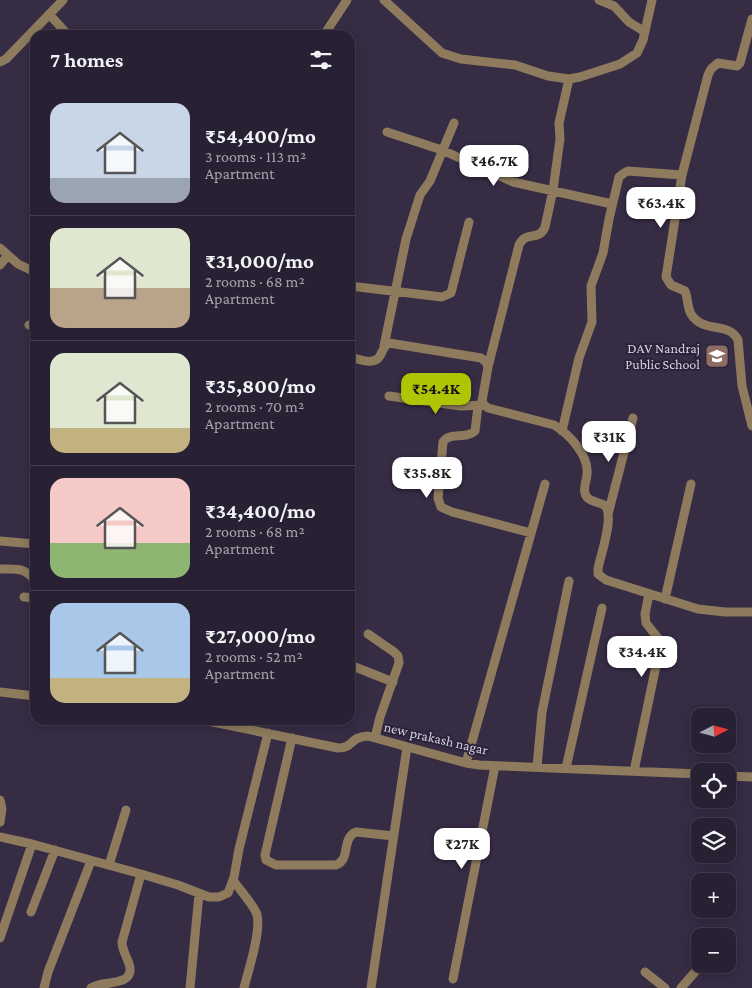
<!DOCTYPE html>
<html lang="en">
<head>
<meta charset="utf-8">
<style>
  body { margin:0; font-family:"Crimson Pro",serif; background:#30293b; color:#f1f3f6; height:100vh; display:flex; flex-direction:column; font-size:19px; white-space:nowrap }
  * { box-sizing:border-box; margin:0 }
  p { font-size:16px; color:#a5a3ac }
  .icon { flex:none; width:28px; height:28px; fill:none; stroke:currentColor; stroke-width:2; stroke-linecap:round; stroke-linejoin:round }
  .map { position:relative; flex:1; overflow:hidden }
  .sheet { position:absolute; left:30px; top:30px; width:325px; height:695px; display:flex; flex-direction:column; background:#282133; border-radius:15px; box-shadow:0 2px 12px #0003,0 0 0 1px #443e4e }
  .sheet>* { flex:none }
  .needle { width:32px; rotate:84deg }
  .controls { position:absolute; left:691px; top:708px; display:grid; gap:10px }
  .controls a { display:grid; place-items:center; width:45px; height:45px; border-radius:10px; background:#282133; box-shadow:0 2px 12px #0003,0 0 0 1px #443e4e; font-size:25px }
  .price { position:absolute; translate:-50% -42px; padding:0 11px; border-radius:10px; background:#fff; color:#222; font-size:16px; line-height:32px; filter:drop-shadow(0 1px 2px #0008) }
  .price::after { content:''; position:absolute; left:50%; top:30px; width:15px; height:11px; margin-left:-8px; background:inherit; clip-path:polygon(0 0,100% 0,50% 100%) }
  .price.current { background:#afc504; color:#111 }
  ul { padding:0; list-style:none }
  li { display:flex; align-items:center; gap:15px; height:125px; padding:0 20px }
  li+li { border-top:1px solid #443e4e }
  li span { display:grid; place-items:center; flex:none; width:140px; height:100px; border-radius:15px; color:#555 }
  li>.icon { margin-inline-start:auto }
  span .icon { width:60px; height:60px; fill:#fffc; stroke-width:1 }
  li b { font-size:21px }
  h2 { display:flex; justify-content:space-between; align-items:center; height:60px; padding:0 20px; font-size:21px }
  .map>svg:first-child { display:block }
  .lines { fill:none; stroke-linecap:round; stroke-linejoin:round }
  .minor { stroke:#8e7b5d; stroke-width:9 }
  .labels { text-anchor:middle; stroke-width:4; stroke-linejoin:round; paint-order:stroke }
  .poi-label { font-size:14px; fill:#d6d0e0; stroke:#2c223a; text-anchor:end }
  .street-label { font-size:14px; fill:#d6d0e0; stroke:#2c223a }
</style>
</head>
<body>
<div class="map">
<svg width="752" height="988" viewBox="0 0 752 988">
  <rect width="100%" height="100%" fill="#362c44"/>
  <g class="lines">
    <path class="minor" d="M384,0L442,53L461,59L515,65L548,76L569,79L580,77L620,64L637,53L643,40L652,0
      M599,0L614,6L629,22L645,32
      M49,14L68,35
      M752,19L740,63L737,66L718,63L711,69L708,75L682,175L666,277L671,285L685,291C688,298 687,307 691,314C703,334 729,321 738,340L742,386L752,426
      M324,35L347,0
      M0,62L6,59L63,0
      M387,132L442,150L513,182L612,204
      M0,248L18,264L35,272
      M0,265L8,255
      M350,286L442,297L451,293L469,222
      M29,325L35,327
      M384,346L406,239L420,195L430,181L454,123
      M350,357C359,359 374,366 380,356C383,350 384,346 389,343L481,358L486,362L488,367L482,401L484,405L488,408L554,425C569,434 589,455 587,474C587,480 583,487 585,493C587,502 597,501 604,505C616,514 600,556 598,569V574L606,580L698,609L725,612H752
      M488,367L519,245C526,230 539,242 545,227L553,190L560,139L559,123L569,79
      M389,396L461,406L483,405
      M478,406L475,431C465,440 451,431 443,442L438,498L441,507L452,512L531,533
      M562,431L579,358L592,322L591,286L603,253L609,219L619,177L624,173L628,171L682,175
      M608,514L633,418
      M0,541L35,544
      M0,569C16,569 25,567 35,581
      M24,597L35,598
      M665,599L691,484
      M368,634L394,652L398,656L399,663L380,717L375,738
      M350,665L393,682
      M0,692L35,696
      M203,720L338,748C354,748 349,737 368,736L466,763L479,765L700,774
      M292,738L265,855L266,860L276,865H336C351,860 341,838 356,832L394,836
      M466,763L545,484
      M537,767L542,712L569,581
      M566,768L602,608
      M634,771L661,642L646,623L645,614L649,594
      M728,776L752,777
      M0,800L2,809L0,822
      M0,837L32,844L141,874L178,885L209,897H219L228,893L234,877L239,849L268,733
      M109,865L126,810
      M233,880C240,890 250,901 256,912C263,927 248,971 244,988
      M31,912L55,850
      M718,936L720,932
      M0,938L32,844
      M645,972L665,988
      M453,979L495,766
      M44,988L48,972L91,861
      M91,988C101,980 132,987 130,968C129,959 122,952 122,942L141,874
      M190,988L199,894
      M371,988L407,747
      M681,988L702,964"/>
  </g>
  <defs>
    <g id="school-square" transform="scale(1.25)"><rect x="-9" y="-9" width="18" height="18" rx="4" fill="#8d6e63" stroke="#2c223a"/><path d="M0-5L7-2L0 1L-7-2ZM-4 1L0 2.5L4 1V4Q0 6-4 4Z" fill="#fff"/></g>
  </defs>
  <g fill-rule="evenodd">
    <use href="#school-square" x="717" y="356"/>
  </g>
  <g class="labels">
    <g class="poi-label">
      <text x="700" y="353">DAV Nandraj<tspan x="700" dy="16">Public School</tspan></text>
    </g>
    <g class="street-label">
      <text transform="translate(436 738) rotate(13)" y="5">new prakash nagar</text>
    </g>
  </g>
</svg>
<div class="controls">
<a><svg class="needle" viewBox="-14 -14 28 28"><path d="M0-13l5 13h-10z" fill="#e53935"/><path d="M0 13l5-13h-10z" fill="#a5a3ac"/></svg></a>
<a><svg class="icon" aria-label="locate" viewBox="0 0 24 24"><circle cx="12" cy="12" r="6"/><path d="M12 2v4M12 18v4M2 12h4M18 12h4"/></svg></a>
<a><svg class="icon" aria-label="layers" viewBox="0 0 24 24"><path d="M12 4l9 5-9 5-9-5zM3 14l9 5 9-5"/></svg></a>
<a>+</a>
<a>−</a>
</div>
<b class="price" style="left:494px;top:187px">₹46.7K</b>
<b class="price" style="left:661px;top:229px">₹63.4K</b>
<b class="price current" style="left:436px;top:415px">₹54.4K</b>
<b class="price" style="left:609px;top:463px">₹31K</b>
<b class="price" style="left:427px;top:499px">₹35.8K</b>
<b class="price" style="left:642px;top:678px">₹34.4K</b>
<b class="price" style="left:462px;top:870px">₹27K</b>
<section class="sheet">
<h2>7 homes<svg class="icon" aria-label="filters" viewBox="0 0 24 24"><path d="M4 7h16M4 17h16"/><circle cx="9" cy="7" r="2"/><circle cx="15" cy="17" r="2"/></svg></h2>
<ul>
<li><span style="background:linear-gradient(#c9d6e8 75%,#9aa5b1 0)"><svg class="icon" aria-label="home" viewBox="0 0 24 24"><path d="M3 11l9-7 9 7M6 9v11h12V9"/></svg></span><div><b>₹54,400/mo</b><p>3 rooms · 113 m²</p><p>Apartment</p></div></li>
<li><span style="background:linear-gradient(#dfe7d0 60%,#b9a48a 0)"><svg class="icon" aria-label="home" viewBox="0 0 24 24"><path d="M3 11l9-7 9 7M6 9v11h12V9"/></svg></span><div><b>₹31,000/mo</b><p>2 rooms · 68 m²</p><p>Apartment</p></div></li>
<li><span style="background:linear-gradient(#dfe7d0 75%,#c2b280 0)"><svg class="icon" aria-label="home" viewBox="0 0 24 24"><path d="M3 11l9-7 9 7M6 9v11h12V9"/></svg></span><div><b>₹35,800/mo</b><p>2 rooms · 70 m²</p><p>Apartment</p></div></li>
<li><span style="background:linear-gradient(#f6c9c9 65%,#8fb573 0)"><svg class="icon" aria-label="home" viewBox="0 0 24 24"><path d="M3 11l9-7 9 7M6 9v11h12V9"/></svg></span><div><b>₹34,400/mo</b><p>2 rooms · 68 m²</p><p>Apartment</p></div></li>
<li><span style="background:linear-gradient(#a9c7e8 75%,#c2b280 0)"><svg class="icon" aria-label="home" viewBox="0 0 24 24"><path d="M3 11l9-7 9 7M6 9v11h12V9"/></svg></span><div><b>₹27,000/mo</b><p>2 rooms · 52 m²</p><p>Apartment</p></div></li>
</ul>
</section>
</div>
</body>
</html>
